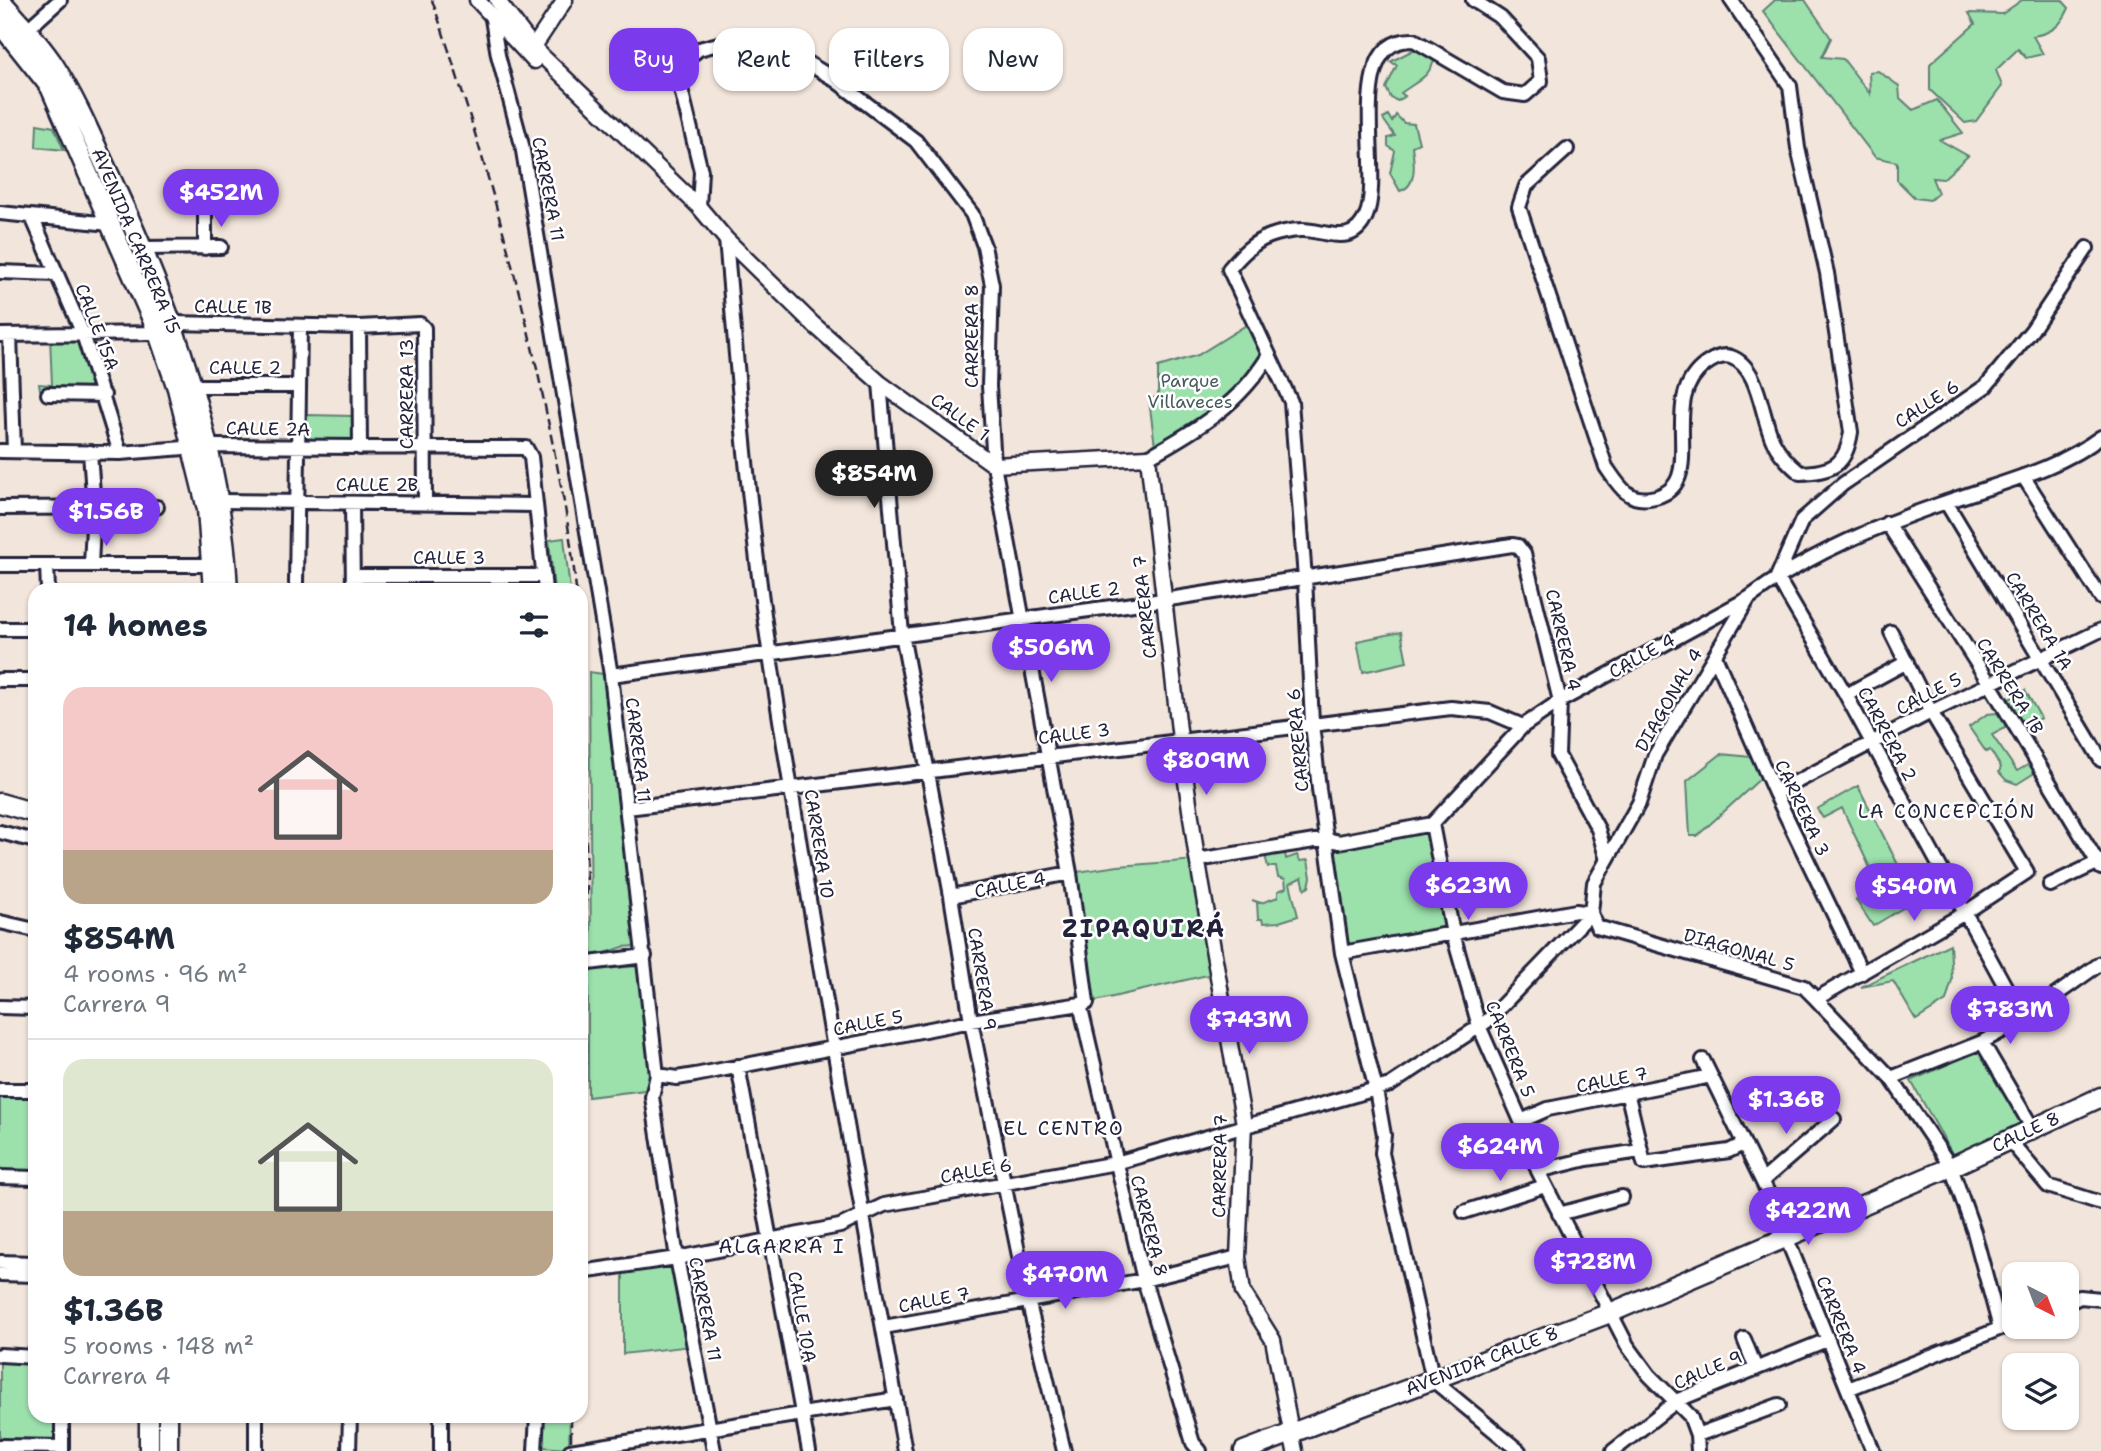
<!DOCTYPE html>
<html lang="en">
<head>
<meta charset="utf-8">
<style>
  body { margin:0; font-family:"Shantell Sans",sans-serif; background:#f6f6f7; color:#1f2937; height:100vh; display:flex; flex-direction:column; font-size:26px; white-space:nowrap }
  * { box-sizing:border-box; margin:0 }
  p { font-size:23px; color:#747a83 }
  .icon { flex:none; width:38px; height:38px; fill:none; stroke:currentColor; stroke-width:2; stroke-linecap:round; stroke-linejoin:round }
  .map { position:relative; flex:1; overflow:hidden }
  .panel { position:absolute; left:28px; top:583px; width:560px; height:840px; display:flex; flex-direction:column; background:#fff; border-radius:21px; box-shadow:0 2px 5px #0004 }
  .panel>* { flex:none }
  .guide { position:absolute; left:609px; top:28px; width:665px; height:63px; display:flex; gap:14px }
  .needle { width:46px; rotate:138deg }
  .buttons { position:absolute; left:2002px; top:1262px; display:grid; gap:14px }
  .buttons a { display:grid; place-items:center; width:77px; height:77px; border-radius:14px; background:#fff; box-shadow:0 2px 5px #0004; font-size:35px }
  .price { position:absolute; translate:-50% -60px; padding:0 16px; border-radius:24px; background:#7c3aed; color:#fff; font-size:23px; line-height:46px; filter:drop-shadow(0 2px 4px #0008) }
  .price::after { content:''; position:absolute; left:50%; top:42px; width:21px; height:16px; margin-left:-10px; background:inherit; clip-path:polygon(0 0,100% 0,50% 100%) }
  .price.current { background:#222; color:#fff }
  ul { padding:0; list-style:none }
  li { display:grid; align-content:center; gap:14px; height:371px; padding:0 35px }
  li+li { border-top:2px solid #e0e1e3 }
  li span { display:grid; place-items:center; height:217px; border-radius:21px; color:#555 }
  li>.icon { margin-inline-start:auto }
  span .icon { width:126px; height:126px; fill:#fffc; stroke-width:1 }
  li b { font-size:30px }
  h2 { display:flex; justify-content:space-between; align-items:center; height:84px; padding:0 35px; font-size:30px }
  .tag { padding:0 24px; border-radius:21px; background:#fff; box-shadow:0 2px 5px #0004; font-size:24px; line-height:63px }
  .tag.current { background:#7c3aed; color:#fff }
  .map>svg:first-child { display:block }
  .green { fill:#9ce0ac; stroke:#5f8174; stroke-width:2 }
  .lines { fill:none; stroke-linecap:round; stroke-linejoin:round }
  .minor-casing { stroke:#22223b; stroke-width:18 }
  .tertiary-casing { stroke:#22223b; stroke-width:19 }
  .secondary-casing { stroke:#22223b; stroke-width:23 }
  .minor { stroke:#fff; stroke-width:12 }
  .tertiary { stroke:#fff; stroke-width:14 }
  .secondary { stroke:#fff; stroke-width:18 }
  .rail { stroke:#22223b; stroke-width:2.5; stroke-dasharray:10 5; stroke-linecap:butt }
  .labels { text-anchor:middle; stroke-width:5; stroke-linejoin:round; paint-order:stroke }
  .street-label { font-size:18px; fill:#22223b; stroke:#fff }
  .park-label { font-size:18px; fill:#475b5d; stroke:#fff }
  .neighbourhood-label { font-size:19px; letter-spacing:2px; fill:#22223b; stroke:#fff }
  .district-label { font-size:24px; font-weight:bold; letter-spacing:2px; fill:#22223b; stroke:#fff }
</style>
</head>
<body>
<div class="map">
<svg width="2101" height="1451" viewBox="0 0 2101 1451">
  <rect width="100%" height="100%" fill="#f2e5db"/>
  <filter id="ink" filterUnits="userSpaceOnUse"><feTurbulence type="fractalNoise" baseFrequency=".0143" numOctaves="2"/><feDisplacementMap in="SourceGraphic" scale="14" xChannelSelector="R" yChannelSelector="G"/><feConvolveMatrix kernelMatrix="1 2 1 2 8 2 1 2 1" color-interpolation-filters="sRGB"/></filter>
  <g filter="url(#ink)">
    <path class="green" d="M1775,0H1805L1831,38L1822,57L1843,59L1870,94L1869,72L1878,71L1899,86L1900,98L1913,110L1937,100L1963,133L1940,140L1968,156L1943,179L1932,178L1938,193L1930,200L1915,198L1897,180V162L1875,157L1763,11Z
      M2022,0H2062L2069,8C2061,26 2052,33 2033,36L2043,54L2026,58L2018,49L1996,70L2002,86L1976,121L1965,123L1930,90V64L1975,24L1969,13L2002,14Z
      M1417,48L1435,58C1429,78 1417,81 1401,93L1405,96L1398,101L1391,98L1386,88L1397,65L1390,62Z
      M1388,115L1392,122L1396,115L1404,123L1414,124L1419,143L1412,146C1414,161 1418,186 1400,191L1390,173L1395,151L1388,146V138L1395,136L1383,119Z
      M37,124L54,127L64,150L36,147Z
      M1248,324L1263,355C1244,399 1198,426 1155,446L1149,400L1158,396V367L1198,355Z
      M50,337L77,338L96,392L41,394L39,384L52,385Z
      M306,415L354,416V442L306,444Z
      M564,538L570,590H554L549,540Z
      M1401,632L1407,662L1363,672L1357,641Z
      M589,672L603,674L636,946L623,947L591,958Z
      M2025,690L2041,718L2020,729L2006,701Z
      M1997,713L2007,727L1992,735L2017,771L2031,763L2036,772L2017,784L2006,780L1999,772L2001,767L1990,750L1986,752L1969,727L1987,714Z
      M1721,754L1751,757L1762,777L1697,836H1690L1687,781Z
      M1858,786L1916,900L1873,926L1856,900L1878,885L1842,808L1823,818L1817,809Z
      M1431,827L1449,934L1349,951L1331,844Z
      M1284,848L1286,859L1297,855L1300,861L1308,860L1311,877L1309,887L1305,889L1302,877L1290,883L1298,916L1279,922L1263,923L1262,919H1258L1257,902L1252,900L1261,903L1278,897V891L1286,888L1285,879L1278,877L1276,867H1268L1264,851Z
      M1197,860L1216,973L1087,1003L1070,873L1118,866Z
      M1950,944L1952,980L1946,1001L1916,1020L1893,981L1861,987Z
      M640,966L651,1078L645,1090L588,1097V970Z
      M1981,1049L2024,1124L1953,1155L1911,1081Z
      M0,1095H35V1174L0,1173Z
      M676,1260L692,1346L623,1354V1269Z
      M0,1360L35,1362V1416H55L54,1441L0,1442Z
      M543,1416H570L569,1449L542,1447Z"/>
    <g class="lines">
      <g class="minor-casing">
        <path id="minor" d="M1473,0L1501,18L1538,58L1541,81L1525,95L1503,92L1414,40C1341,38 1385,173 1366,216C1352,249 1324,229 1301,230C1292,230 1278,233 1270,236C1253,242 1240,256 1229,269L1291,402L1305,578L1312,723L1319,789L1342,953L1376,1090L1384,1135L1382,1153L1433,1380L1519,1451
          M492,19L498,55L522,145L611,675L657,1075L652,1097L677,1258L714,1451
          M21,35L60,0
          M1567,149L1526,186L1519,207L1606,467C1618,484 1627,502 1650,498C1714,488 1653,401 1706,364C1713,359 1722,354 1731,357C1760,367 1761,417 1773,441C1780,455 1789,464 1800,473C1833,472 1846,465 1851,432L1827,273L1798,148L1790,86L1731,0
          M205,210V248
          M0,213L110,224
          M32,217L83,334L120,453
          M726,239C738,378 749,518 770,656C811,921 857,1187 905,1451
          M144,248L221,247
          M0,272L56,274
          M359,327L360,448
          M0,335L158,333L174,323L359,327L420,324L424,328L425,503
          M10,335L14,451
          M880,383L902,634L951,896L971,1021L1028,1300L1064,1451
          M192,386H298
          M48,394L104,395
          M0,451L120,453L210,446L526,448L531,457L545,590
          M90,452L94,508L91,564
          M1148,457C1197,430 1240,404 1269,355
          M2023,476L2101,598
          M220,501L534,505
          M1946,502L2101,760
          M352,503L353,590
          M0,508L157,507
          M1887,523L1990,684L2101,868
          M0,565H213
          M47,565L48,590
          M353,576H544
          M296,583L300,326
          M0,629H35
          M1715,656L1775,793L1862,973
          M611,675L1163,600L1512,545L1518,546L1524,554L1560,701L1558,755L1598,829L1607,860
          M0,680H35
          M1846,695L1907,662
          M1775,793L1931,712L2101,630
          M627,808L1451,708L1490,712L1523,726
          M1432,824L1453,934L1479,1026L1521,1121L1538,1171L1627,1345L1649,1375L1690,1416L1697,1435L1698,1451
          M0,832L35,841
          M1197,860L1327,839L1339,842L1432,824L1523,726L1560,701L1749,598C1809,553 1884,523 1955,499C2004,482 2058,469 2101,437
          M2050,885L2101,861
          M951,896L1070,873
          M1591,913L1597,927L1804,987L1816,999L1891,1078L1951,1167L1974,1232L2000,1328
          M0,922L35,930
          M1342,953L1576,911L1591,913
          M581,964L645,956
          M1816,999L1963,914L2027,872L1931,712L1891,632
          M1080,1004L1144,1280L1193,1443L1200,1451
          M0,1007L35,1008
          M2023,1019L1846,695L1777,577L1802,520L1843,484L1986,386L2032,330L2087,248
          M1982,1042L2033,1129
          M1703,1060L1769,1195L1873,1451
          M738,1066L809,1451
          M657,1075L677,1078L695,1075L971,1021L1087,1003L1070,873L994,465L989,386L992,285L984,246L972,214L916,141L831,77L792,54L757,44L726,42L699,49L686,59L681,89L701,171L699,207
          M1891,1078L1982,1042L2015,1024L2101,963
          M0,1090H35
          M1628,1096L1644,1163L1729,1151L1743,1144
          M1521,1121L1548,1109L1711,1076
          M2010,1141L2048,1186L2101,1203
          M1538,1171L1587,1159L1640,1151
          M0,1177L35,1178
          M1762,1181L1834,1119
          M1464,1212L1545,1186
          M1559,1214L1622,1197
          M0,1262L35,1263
          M581,1272L677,1258L840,1226L884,1205L1116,1163L1390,1085L1486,1022L1591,913L1594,883L1639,803L1655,755L1749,598
          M0,1274L35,1275
          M2067,1303L2080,1297L2101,1299
          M884,1327L1144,1280L1238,1257
          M1744,1339L1756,1369
          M0,1355L35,1357
          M1848,1389L2014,1323
          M1697,1435L1779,1405
          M0,1446L62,1447
          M62,1451V1416
          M256,1451V1416
          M349,1451L350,1416
          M441,1451V1416
          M535,1451L537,1416
          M570,1451L896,1399
          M1613,1451L1678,1400L1827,1340"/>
      </g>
      <g class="tertiary-casing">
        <path id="tertiary" d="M477,0L534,61
          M497,0L534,48L699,207L726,239L813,324L880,383L994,465L1148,457L1180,739L1196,852L1244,1124L1238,1257L1243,1292L1273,1340L1295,1451
          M529,54L565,0"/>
      </g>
      <g class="secondary-casing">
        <path id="secondary" d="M0,0C19,21 39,42 54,65C79,104 96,147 116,189C175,316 221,448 228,590
          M0,24L50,87L158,333L177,388L207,509L213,590
          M0,803L35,813
          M149,1451V1416
          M168,1451V1416
          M1244,1451L1610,1313L1951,1167L2101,1097"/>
      </g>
      <use href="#minor" class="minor"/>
      <use href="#tertiary" class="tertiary"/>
      <use href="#secondary" class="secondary"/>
      <path class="rail" d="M432,0C478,135 517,271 546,411C558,470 571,530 576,590
        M581,645L587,884L581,1127
        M571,1416V1451"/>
    </g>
  </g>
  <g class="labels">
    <g class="street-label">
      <text transform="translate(548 189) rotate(79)" y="6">CARRERA 11</text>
      <text transform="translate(136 241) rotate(67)" y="6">AVENIDA CARRERA 15</text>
      <text transform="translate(233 307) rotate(1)" y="6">CALLE 1B</text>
      <text transform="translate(97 327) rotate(69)" y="6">CALLE 15A</text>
      <text transform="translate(972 336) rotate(-90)" y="6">CARRERA 8</text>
      <text x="245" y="374">CALLE 2</text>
      <text transform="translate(407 394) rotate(-90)" y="6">CARRERA 13</text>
      <text transform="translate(1927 404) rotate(-33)" y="6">CALLE 6</text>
      <text transform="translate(960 417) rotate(36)" y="6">CALLE 1</text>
      <text transform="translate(268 429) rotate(1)" y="6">CALLE 2A</text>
      <text x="377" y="491">CALLE 2B</text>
      <text x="449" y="564">CALLE 3</text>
      <text transform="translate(1084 593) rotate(-8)" y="6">CALLE 2</text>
      <text transform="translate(1145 607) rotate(-96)" y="6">CARRERA 7</text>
      <text transform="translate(2039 621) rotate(59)" y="6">CARRERA 1A</text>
      <text transform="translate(1563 640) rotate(77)" y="6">CARRERA 4</text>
      <text transform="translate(1642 656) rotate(-29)" y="6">CALLE 4</text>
      <text transform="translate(2010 686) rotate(58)" y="6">CARRERA 1B</text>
      <text transform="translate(1929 694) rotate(-27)" y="6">CALLE 5</text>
      <text transform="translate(1669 700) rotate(-60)" y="6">DIAGONAL 4</text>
      <text transform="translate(1074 734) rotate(-7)" y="6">CALLE 3</text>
      <text transform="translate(1887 734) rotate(62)" y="6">CARRERA 2</text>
      <text transform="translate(1298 740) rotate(-95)" y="6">CARRERA 6</text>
      <text transform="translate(638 750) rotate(83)" y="6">CARRERA 11</text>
      <text transform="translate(1802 808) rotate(65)" y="6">CARRERA 3</text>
      <text transform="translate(819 844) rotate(81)" y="6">CARRERA 10</text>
      <text transform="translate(1010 885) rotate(-11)" y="6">CALLE 4</text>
      <text transform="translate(1739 950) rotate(16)" y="6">DIAGONAL 5</text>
      <text transform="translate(982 979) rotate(81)" y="6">CARRERA 9</text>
      <text transform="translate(868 1023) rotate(-11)" y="6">CALLE 5</text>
      <text transform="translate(1510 1049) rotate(68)" y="6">CARRERA 5</text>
      <text transform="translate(1612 1080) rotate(-11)" y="6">CALLE 7</text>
      <text transform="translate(2026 1132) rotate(-25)" y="6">CALLE 8</text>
      <text transform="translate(1220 1166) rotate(-89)" y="6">CARRERA 7</text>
      <text transform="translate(976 1171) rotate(-10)" y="6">CALLE 6</text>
      <text transform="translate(1149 1226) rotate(76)" y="6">CARRERA 8</text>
      <text transform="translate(934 1300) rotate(-11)" y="6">CALLE 7</text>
      <text transform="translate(705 1309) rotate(79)" y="6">CARRERA 11</text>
      <text transform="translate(802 1317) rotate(80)" y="6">CALLE 10A</text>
      <text transform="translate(1841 1325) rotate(68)" y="6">CARRERA 4</text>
      <text transform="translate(1482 1361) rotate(-21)" y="6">AVENIDA CALLE 8</text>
      <text transform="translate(1708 1370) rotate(-23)" y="6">CALLE 9</text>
    </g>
    <g class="park-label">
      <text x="1190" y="387">Parque<tspan x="1190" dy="21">Villaveces</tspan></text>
    </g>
    <g class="neighbourhood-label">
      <text x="1947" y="818">LA CONCEPCIÓN</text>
      <text x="1064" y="1135">EL CENTRO</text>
      <text x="782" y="1253">ALGARRA I</text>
    </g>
    <g class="district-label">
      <text x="1144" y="937">ZIPAQUIRÁ</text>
    </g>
  </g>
</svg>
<div class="buttons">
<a><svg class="needle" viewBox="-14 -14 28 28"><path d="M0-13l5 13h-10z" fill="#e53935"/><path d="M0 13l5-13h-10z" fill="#747a83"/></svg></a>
<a><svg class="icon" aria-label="layers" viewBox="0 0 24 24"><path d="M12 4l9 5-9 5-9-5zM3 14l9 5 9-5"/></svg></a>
</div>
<b class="price" style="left:221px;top:229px">$452M</b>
<b class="price current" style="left:874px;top:510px">$854M</b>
<b class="price" style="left:106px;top:548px">$1.56B</b>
<b class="price" style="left:1051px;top:684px">$506M</b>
<b class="price" style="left:1206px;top:797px">$809M</b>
<b class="price" style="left:1468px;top:922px">$623M</b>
<b class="price" style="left:1914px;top:923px">$540M</b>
<b class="price" style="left:2010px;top:1046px">$783M</b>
<b class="price" style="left:1249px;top:1056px">$743M</b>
<b class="price" style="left:1786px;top:1136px">$1.36B</b>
<b class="price" style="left:1500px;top:1183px">$624M</b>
<b class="price" style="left:1808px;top:1247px">$422M</b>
<b class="price" style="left:1593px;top:1298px">$728M</b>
<b class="price" style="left:1065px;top:1311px">$470M</b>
<div class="guide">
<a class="tag current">Buy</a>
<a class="tag">Rent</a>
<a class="tag">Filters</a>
<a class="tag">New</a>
</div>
<section class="panel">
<h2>14 homes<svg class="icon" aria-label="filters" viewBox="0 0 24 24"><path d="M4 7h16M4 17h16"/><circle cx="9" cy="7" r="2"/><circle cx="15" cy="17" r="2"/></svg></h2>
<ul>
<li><span style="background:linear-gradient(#f6c9c9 75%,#b9a48a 0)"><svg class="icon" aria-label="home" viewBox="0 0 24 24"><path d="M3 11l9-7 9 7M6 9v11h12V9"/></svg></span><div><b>$854M</b><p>4 rooms · 96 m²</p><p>Carrera 9</p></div></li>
<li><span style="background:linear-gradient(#dfe7d0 70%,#b9a48a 0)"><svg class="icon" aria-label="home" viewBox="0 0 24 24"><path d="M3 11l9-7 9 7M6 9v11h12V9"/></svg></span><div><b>$1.36B</b><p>5 rooms · 148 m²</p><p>Carrera 4</p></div></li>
</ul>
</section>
</div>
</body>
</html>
